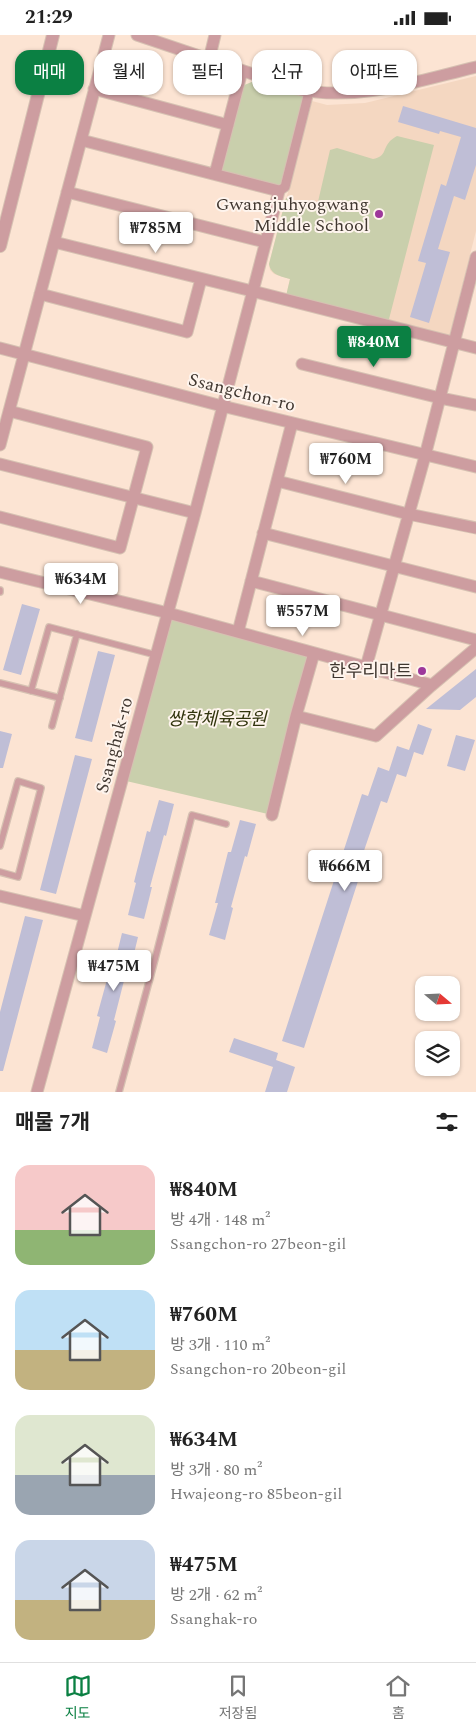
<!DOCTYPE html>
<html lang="ko">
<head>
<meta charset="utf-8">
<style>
  body { margin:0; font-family:Spectral,"Noto Sans KR",serif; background:#f6f6f6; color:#222; height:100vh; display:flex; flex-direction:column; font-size:19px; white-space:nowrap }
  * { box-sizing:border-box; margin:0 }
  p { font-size:16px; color:#767676 }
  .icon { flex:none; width:28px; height:28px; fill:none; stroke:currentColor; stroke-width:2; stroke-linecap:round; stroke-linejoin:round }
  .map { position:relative; height:1057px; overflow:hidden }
  .details { display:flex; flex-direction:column; background:#fff; flex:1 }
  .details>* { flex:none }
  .banner { position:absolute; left:15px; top:15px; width:446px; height:45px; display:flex; gap:10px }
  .needle { width:32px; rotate:109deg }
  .buttons { position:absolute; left:415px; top:941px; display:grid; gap:10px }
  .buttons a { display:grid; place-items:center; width:45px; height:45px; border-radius:10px; background:#fff; box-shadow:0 1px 4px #0004; font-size:25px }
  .price { position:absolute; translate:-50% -42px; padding:0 11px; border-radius:5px; background:#fff; color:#222; font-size:16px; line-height:32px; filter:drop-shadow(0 1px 2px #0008) }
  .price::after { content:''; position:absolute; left:50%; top:30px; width:15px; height:11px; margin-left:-8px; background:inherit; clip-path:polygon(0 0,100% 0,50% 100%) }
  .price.active { background:#0b8043; color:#fff }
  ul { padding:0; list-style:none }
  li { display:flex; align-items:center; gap:15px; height:125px; padding:0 15px }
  li span { display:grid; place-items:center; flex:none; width:140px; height:100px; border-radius:15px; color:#555 }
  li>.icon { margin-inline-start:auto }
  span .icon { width:60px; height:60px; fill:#fffc; stroke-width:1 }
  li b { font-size:21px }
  h2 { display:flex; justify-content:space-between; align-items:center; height:60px; padding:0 15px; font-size:21px }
  .pill { padding:0 18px; border-radius:15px; background:#fff; box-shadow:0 1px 4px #0004; font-size:18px; line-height:45px }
  .pill.active { background:#0b8043; color:#fff }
  .status { display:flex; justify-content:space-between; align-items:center; height:35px; padding:0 25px; background:#fff; direction:ltr }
  .status svg { height:14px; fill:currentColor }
  .tab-bar { display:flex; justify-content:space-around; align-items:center; height:70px; border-top:1px solid #e0e0e0; background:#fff; font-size:14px; color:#767676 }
  .tab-bar a { display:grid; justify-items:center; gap:2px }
  .tab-bar .active { color:#0b8043 }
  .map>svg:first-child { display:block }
  .built { fill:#f4d7c1 }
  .green { fill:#c9cfac }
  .building { fill:#bfbed6 }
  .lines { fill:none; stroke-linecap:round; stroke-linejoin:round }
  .service-casing { stroke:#d6c1b2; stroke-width:8 }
  .pedestrian-casing { stroke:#d6c1b2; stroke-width:11 }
  .minor-casing { stroke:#d6c1b2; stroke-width:13 }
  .tertiary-casing { stroke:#d6c1b2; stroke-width:14 }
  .service { stroke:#cd9da0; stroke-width:5.5 }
  .pedestrian { stroke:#cd9da0; stroke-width:9 }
  .minor { stroke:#cd9da0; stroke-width:11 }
  .tertiary { stroke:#cd9da0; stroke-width:12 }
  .poi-dot { fill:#9d379b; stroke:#fef4ed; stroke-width:2 }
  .labels { text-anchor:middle; stroke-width:4; stroke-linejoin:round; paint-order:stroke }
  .poi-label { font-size:18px; fill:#403730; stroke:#fef4ed; text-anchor:end }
  .street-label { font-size:18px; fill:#403730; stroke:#fef4ed }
  .park-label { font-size:18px; font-style:italic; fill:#31340d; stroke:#fef4ed }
</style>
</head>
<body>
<div class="status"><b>21:29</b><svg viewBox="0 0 49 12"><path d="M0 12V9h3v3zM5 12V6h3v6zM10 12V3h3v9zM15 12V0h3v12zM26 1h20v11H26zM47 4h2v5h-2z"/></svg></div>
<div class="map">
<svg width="476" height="1057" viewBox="0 0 476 1057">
  <rect width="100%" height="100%" fill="#fce4d3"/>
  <path class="built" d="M476,41V196L449,303L286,261L290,244L274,239L270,235L269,229L312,66L327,70L365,68Z"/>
  <path class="green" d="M254,46L305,62L281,152L223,137L220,132L242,51Z
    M397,101L434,110L388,288L286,261L290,244C280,241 271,240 269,229L286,163L317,171L330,115L337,113L373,124C387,121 382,115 390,106C392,104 394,103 397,101Z
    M168,578L314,618L272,780L122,745Z"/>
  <path class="building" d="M403,71L476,93V130L465,165L454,161L438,214L450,217L429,288L410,282L426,228L418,226L441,149L446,151L461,102L440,96L439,99L398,87Z
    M22,569L40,574L21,640L3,635Z
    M98,616L115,620L92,707L75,703Z
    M476,634V662L460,675L426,674Z
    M418,689L432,694L423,720L414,717L406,742L397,739L387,768L381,766L356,839L360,840L304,1013L282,1006L362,759L368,761L378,732L389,736L397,711L409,715Z
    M0,696L12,699L3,733H0Z
    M456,700L475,705L465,736L447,731Z
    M75,720L92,724L56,859L40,855Z
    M159,765L174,769L166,801L164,800L150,852H152L144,884L128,880L136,848L134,847L147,796L150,797Z
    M240,785L256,789L247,822L245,821L231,872L233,873L225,905L209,900L218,868H215L228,817H231Z
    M25,881L43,885L3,1036H0V977Z
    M122,898L138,902L130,935L127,934L114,985L116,986L107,1018L92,1013L100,982L97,981L111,930L114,931Z
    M234,1003L278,1018L276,1025L295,1032L287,1057H265L273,1032L229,1017Z"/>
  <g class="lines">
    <g class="service-casing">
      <path id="service" d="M0,557V555
        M0,648L60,663
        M31,656L49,592L156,620
        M52,691L77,599
        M0,811L18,746L41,753L18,842L0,837
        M119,1057L153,932L192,780L226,789"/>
    </g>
    <g class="pedestrian-casing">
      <path id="pedestrian" d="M279,156L285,152L309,57"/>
    </g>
    <g class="minor-casing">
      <path id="minor" d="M137,0L297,54C358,67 417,46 476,32
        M209,25L215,0
        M94,54L228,90
        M215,139L242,36
        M67,157L265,207
        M54,207L252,256L476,313
        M40,259L187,297L201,244
        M0,313L222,371L476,432
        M302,329L440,363L476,370
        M0,410L109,0
        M0,429L195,478
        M277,446L408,479L476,493
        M0,482L120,513L147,412L9,376
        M263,498L476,552
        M0,537L168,578L432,650
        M251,546L476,605
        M238,597L292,388
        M366,632L425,421L476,222
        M296,681L376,701L431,651L476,613
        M272,780L296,681L314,618
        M0,861L85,881
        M37,1057L195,478L279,156L81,105"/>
    </g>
    <g class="tertiary-casing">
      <path id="tertiary" d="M0,211L53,0"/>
    </g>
    <use href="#service" class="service"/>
    <use href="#pedestrian" class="pedestrian"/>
    <use href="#minor" class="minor"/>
    <use href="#tertiary" class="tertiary"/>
  </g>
  <g class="poi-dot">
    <circle cx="379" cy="179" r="5"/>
    <circle cx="422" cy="636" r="5"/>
  </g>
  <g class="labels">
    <g class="poi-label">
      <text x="369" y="175">Gwangjuhyogwang<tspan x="369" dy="21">Middle School</tspan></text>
      <text x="412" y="642">한우리마트</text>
    </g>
    <g class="street-label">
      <text transform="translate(242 357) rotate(14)" y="6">Ssangchon-ro</text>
      <text transform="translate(114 710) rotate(-75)" y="6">Ssanghak-ro</text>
    </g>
    <g class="park-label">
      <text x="217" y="690">쌍학체육공원</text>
    </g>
  </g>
</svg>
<div class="buttons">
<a><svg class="needle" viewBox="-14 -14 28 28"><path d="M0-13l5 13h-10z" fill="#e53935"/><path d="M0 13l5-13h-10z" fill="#767676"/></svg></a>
<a><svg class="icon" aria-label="layers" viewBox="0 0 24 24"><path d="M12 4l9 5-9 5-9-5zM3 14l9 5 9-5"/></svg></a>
</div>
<b class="price" style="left:156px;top:219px">₩785M</b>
<b class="price active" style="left:374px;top:333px">₩840M</b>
<b class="price" style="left:346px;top:450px">₩760M</b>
<b class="price" style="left:81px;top:570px">₩634M</b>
<b class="price" style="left:303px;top:602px">₩557M</b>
<b class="price" style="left:345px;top:857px">₩666M</b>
<b class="price" style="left:114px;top:957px">₩475M</b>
<div class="banner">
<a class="pill active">매매</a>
<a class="pill">월세</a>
<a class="pill">필터</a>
<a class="pill">신규</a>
<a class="pill">아파트</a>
</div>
</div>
<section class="details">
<h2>매물 7개<svg class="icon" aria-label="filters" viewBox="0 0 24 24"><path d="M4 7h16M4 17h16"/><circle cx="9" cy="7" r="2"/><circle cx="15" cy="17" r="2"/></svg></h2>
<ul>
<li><span style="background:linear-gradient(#f6c9c9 65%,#8fb573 0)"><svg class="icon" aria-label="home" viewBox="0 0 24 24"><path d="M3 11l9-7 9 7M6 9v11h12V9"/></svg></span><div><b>₩840M</b><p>방 4개 · 148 m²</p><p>Ssangchon-ro 27beon-gil</p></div></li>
<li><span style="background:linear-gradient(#bfe0f5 60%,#c2b280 0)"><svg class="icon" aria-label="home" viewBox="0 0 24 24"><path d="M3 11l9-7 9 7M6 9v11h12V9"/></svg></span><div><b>₩760M</b><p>방 3개 · 110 m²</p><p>Ssangchon-ro 20beon-gil</p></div></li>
<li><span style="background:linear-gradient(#dfe7d0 60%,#9aa5b1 0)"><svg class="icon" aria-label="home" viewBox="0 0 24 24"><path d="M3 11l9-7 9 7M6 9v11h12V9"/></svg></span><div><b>₩634M</b><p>방 3개 · 80 m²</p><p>Hwajeong-ro 85beon-gil</p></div></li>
<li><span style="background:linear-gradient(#c9d6e8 60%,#c2b280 0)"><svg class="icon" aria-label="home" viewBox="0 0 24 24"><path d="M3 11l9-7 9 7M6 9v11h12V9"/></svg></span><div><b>₩475M</b><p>방 2개 · 62 m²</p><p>Ssanghak-ro</p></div></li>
</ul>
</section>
<nav class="tab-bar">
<a class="active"><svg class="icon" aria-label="map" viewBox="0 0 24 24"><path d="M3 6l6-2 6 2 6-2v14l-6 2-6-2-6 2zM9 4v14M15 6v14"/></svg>지도</a>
<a><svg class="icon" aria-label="saved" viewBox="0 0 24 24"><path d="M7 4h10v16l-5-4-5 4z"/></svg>저장됨</a>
<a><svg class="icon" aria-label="home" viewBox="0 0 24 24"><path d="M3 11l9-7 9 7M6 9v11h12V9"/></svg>홈</a>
</nav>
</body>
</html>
